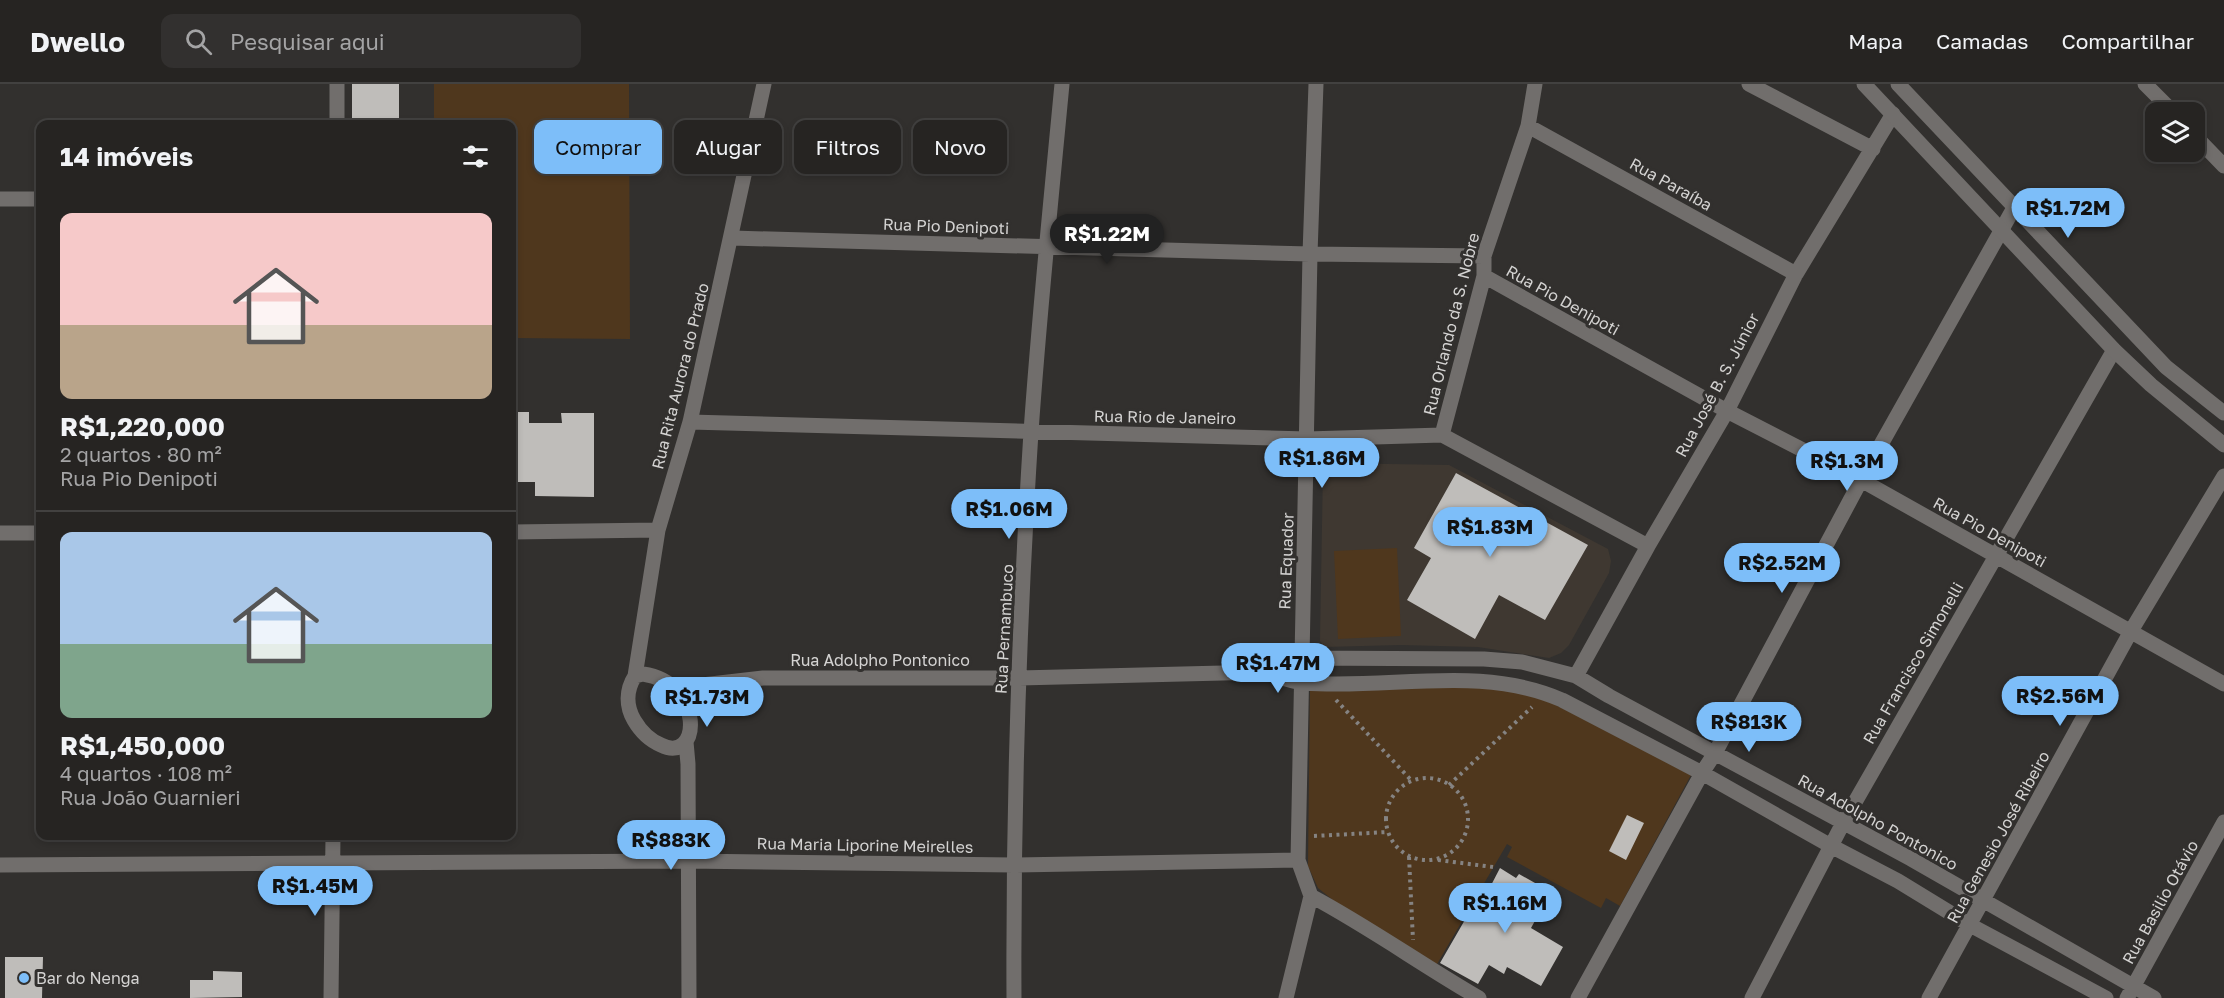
<!DOCTYPE html>
<html lang="pt">
<head>
<meta charset="utf-8">
<style>
  body { margin:0; font-family:"Golos Text",sans-serif; background:#32302f; color:#f1f3f6; height:100vh; display:flex; flex-direction:column; font-size:22px; white-space:nowrap }
  * { box-sizing:border-box; margin:0 }
  p { font-size:20px; color:#a4a4a5 }
  .icon { flex:none; width:33px; height:33px; fill:none; stroke:currentColor; stroke-width:2; stroke-linecap:round; stroke-linejoin:round }
  .map { position:relative; flex:1; overflow:hidden }
  .drawer { position:absolute; left:36px; top:36px; width:480px; height:720px; display:flex; flex-direction:column; background:#262422; border-radius:12px; box-shadow:0 3px 9px #0003,0 0 0 2px #424140 }
  .drawer>* { flex:none }
  .hud { position:absolute; left:534px; top:36px; width:570px; height:54px; display:flex; gap:12px }
  .controls { position:absolute; left:2145px; top:18px; display:grid; gap:12px }
  .controls a { display:grid; place-items:center; width:60px; height:60px; border-radius:12px; background:#262422; box-shadow:0 3px 9px #0003,0 0 0 2px #424140; font-size:30px }
  .price { position:absolute; translate:-50% -51px; padding:0 14px; border-radius:21px; background:#7dbef9; color:#111; font-size:20px; line-height:39px; filter:drop-shadow(0 2px 3px #0008) }
  .price::after { content:''; position:absolute; left:50%; top:36px; width:18px; height:14px; margin-left:-9px; background:inherit; clip-path:polygon(0 0,100% 0,50% 100%) }
  .price.current { background:#222; color:#fff }
  ul { padding:0; list-style:none }
  li { display:grid; align-content:center; gap:12px; height:318px; padding:0 24px }
  li+li { border-top:2px solid #424140 }
  li span { display:grid; place-items:center; height:186px; border-radius:12px; color:#555 }
  li>.icon { margin-inline-start:auto }
  span .icon { width:108px; height:108px; fill:#fffc; stroke-width:1 }
  li b { font-size:26px }
  h2 { display:flex; justify-content:space-between; align-items:center; height:72px; padding:0 24px; font-size:26px }
  .tag { padding:0 21px; border-radius:12px; background:#262422; box-shadow:0 3px 9px #0003,0 0 0 2px #424140; font-size:21px; line-height:54px }
  .tag.current { background:#7dbef9; color:#111 }
  header { display:flex; align-items:center; gap:36px; box-sizing:border-box; height:84px; padding:0 30px; background:#262422; border-bottom:2px solid #424140 }
  header strong { font-size:28px }
  nav { display:flex; gap:33px; margin-inline-start:auto; font-size:21px }
  .search { width:420px; height:54px; background:#32302f; display:flex; align-items:center; gap:15px; box-sizing:border-box; padding:0 21px; border-radius:12px; color:#a4a4a5; font-size:22px }
  .map>svg:first-child { display:block }
  .built { fill:#3f3831 }
  .green { fill:#4f371d }
  .building { fill:#bfbdba }
  .lines { fill:none; stroke-linecap:round; stroke-linejoin:round }
  .path { stroke:#858382; stroke-width:4; stroke-dasharray:3 4.5; stroke-linecap:butt }
  .street { stroke:#716e6c; stroke-width:15 }
  .secondary { stroke:#716e6c; stroke-width:15 }
  .poi-dot { fill:#7dbef9; stroke:#32302e; stroke-width:2 }
  .labels { text-anchor:middle; stroke-width:6; stroke-linejoin:round; paint-order:stroke }
  .street-label { font-size:16px; fill:#d4d3d2; stroke:#32302e }
  .poi-label { font-size:16px; fill:#d4d3d2; stroke:#32302e; text-anchor:start }
</style>
</head>
<body>
<header>
<strong>Dwello</strong>
<div class="search"><svg class="icon" aria-label="search" viewBox="0 0 24 24"><circle cx="10" cy="10" r="6"/><path d="M15 15l6 6"/></svg>Pesquisar aqui</div>
<nav><a>Mapa</a><a>Camadas</a><a>Compartilhar</a></nav>
</header>
<div class="map">
<svg width="2224" height="914" viewBox="0 0 2224 914">
  <rect width="100%" height="100%" fill="#32302e"/>
  <path class="built" d="M1329,379L1449,381L1608,465L1611,477L1609,489L1569,561L1561,569L1549,574L1478,563L1401,561L1324,563L1320,557L1323,383Z"/>
  <path class="green" d="M434,0H629L630,255L512,254V40H434Z
    M1397,464L1401,552L1338,555L1334,467Z
    M1310,601L1324,603L1487,604L1518,607L1552,619L1691,691L1620,822L1606,814L1601,824L1507,773L1512,763L1507,760L1433,887L1349,829L1318,804L1308,782Z"/>
  <path class="building" d="M352,0H399V40H352Z
    M512,328H529V339H562L561,329H594V413L535,412V398H512Z
    M1456,389L1588,461L1545,536L1499,511L1475,555L1407,516L1431,474L1414,464Z
    M1627,731L1644,739L1626,776L1609,767Z
    M1500,784L1516,794L1519,790L1551,808L1531,844L1563,863L1541,902L1507,883L1504,890L1489,881L1478,900L1440,879L1466,834L1472,838Z
    M5,873H43L42,914H5Z
    M213,887L242,888V913L190,914V896H213Z"/>
  <g class="lines">
    <path class="path" d="M1336,616L1411,696
      M1386 735a41 41 0 1 1 82 0a41 41 0 1 1-82 0Z
      M1449,701L1532,623
      M1314,752L1388,748
      M1409,773L1413,856
      M1438,776L1493,783"/>
    <path class="street" d="M337,0V40
      M1749,0L1873,65
      M2145,0L2173,28
      M1528,42L1796,190
      M2194,51L2224,82
      M0,115H40
      M732,154L1310,170L1484,172
      M1484,192L1727,327L1861,396L2224,600
      M690,338L1307,355L1442,351L1648,462
      M1442,351L1484,192V172L1528,42L1535,0
      M512,448L658,446
      M0,449H40
      M1264,588L1301,574L1484,575L1522,578L1576,592L1609,612L1911,775L2154,914
      M643,590C705,599 701,681 661,661C649,656 641,648 634,636C626,622 626,606 635,592Z
      M635,592L658,446L690,338L764,0
      M1576,592L1648,462L1727,327L1796,190L1893,30
      M676,604L763,594H1019L1264,588C1277,592 1291,598 1304,599C1390,606 1480,580 1562,616L1702,689L1831,762L1898,797L1970,841L2106,914
      M686,658L688,680L689,914
      M0,781L687,777L1014,781L1298,776
      M1311,812C1369,843 1422,881 1479,914
      M331,914L333,752
      M1014,914C1013,725 1019,537 1031,348C1039,232 1051,116 1062,0
      M1286,914L1311,812L1298,776L1310,170L1316,0
      M1578,914L1702,689L1715,669L1861,396L2015,122
      M1752,914L1843,739L2114,266
      M1929,914L2131,547L2224,392
      M2127,914L2224,738"/>
    <path class="secondary" d="M1864,0L2114,266L2151,301L2224,361
      M1898,0L2166,283L2224,329"/>
  </g>
  <circle class="poi-dot" cx="24" cy="894" r="6"/>
  <g class="labels">
    <g class="street-label">
      <text transform="translate(1671 100) rotate(29)" y="6">Rua Paraíba</text>
      <text transform="translate(946 142) rotate(2)" y="6">Rua Pio Denipoti</text>
      <text transform="translate(1563 216) rotate(29)" y="6">Rua Pio Denipoti</text>
      <text transform="translate(1451 240) rotate(-76)" y="6">Rua Orlando da S. Nobre</text>
      <text transform="translate(680 292) rotate(-76)" y="6">Rua Rita Aurora do Prado</text>
      <text transform="translate(1717 301) rotate(-62)" y="6">Rua José B. S. Júnior</text>
      <text transform="translate(1165 333) rotate(1)" y="6">Rua Rio de Janeiro</text>
      <text transform="translate(1990 448) rotate(29)" y="6">Rua Pio Denipoti</text>
      <text transform="translate(1286 477) rotate(-88)" y="6">Rua Equador</text>
      <text transform="translate(1004 545) rotate(-87)" y="6">Rua Pernambuco</text>
      <text x="880" y="582">Rua Adolpho Pontonico</text>
      <text transform="translate(1913 579) rotate(-60)" y="6">Rua Francisco Simonelli</text>
      <text transform="translate(1878 738) rotate(29)" y="6">Rua Adolpho Pontonico</text>
      <text transform="translate(1998 753) rotate(-61)" y="6">Rua Genesio José Ribeiro</text>
      <text transform="translate(865 761) rotate(1)" y="6">Rua Maria Liporine Meirelles</text>
      <text transform="translate(2160 818) rotate(-61)" y="6">Rua Basilio Otávio</text>
    </g>
    <g class="poi-label">
      <text x="36" y="900">Bar do Nenga</text>
    </g>
  </g>
</svg>
<div class="controls">
<a><svg class="icon" aria-label="layers" viewBox="0 0 24 24"><path d="M12 4l9 5-9 5-9-5zM3 14l9 5 9-5"/></svg></a>
</div>
<b class="price" style="left:2068px;top:155px">R$1.72M</b>
<b class="price current" style="left:1107px;top:181px">R$1.22M</b>
<b class="price" style="left:1322px;top:405px">R$1.86M</b>
<b class="price" style="left:1847px;top:408px">R$1.3M</b>
<b class="price" style="left:1009px;top:456px">R$1.06M</b>
<b class="price" style="left:1490px;top:474px">R$1.83M</b>
<b class="price" style="left:1782px;top:510px">R$2.52M</b>
<b class="price" style="left:1278px;top:610px">R$1.47M</b>
<b class="price" style="left:2060px;top:643px">R$2.56M</b>
<b class="price" style="left:707px;top:644px">R$1.73M</b>
<b class="price" style="left:1749px;top:669px">R$813K</b>
<b class="price" style="left:671px;top:787px">R$883K</b>
<b class="price" style="left:315px;top:833px">R$1.45M</b>
<b class="price" style="left:1505px;top:850px">R$1.16M</b>
<div class="hud">
<a class="tag current">Comprar</a>
<a class="tag">Alugar</a>
<a class="tag">Filtros</a>
<a class="tag">Novo</a>
</div>
<section class="drawer">
<h2>14 imóveis<svg class="icon" aria-label="filters" viewBox="0 0 24 24"><path d="M4 7h16M4 17h16"/><circle cx="9" cy="7" r="2"/><circle cx="15" cy="17" r="2"/></svg></h2>
<ul>
<li><span style="background:linear-gradient(#f6c9c9 60%,#b9a48a 0)"><svg class="icon" aria-label="home" viewBox="0 0 24 24"><path d="M3 11l9-7 9 7M6 9v11h12V9"/></svg></span><div><b>R$1,220,000</b><p>2 quartos · 80 m²</p><p>Rua Pio Denipoti</p></div></li>
<li><span style="background:linear-gradient(#a9c7e8 60%,#7fa58c 0)"><svg class="icon" aria-label="home" viewBox="0 0 24 24"><path d="M3 11l9-7 9 7M6 9v11h12V9"/></svg></span><div><b>R$1,450,000</b><p>4 quartos · 108 m²</p><p>Rua João Guarnieri</p></div></li>
</ul>
</section>
</div>
</body>
</html>
